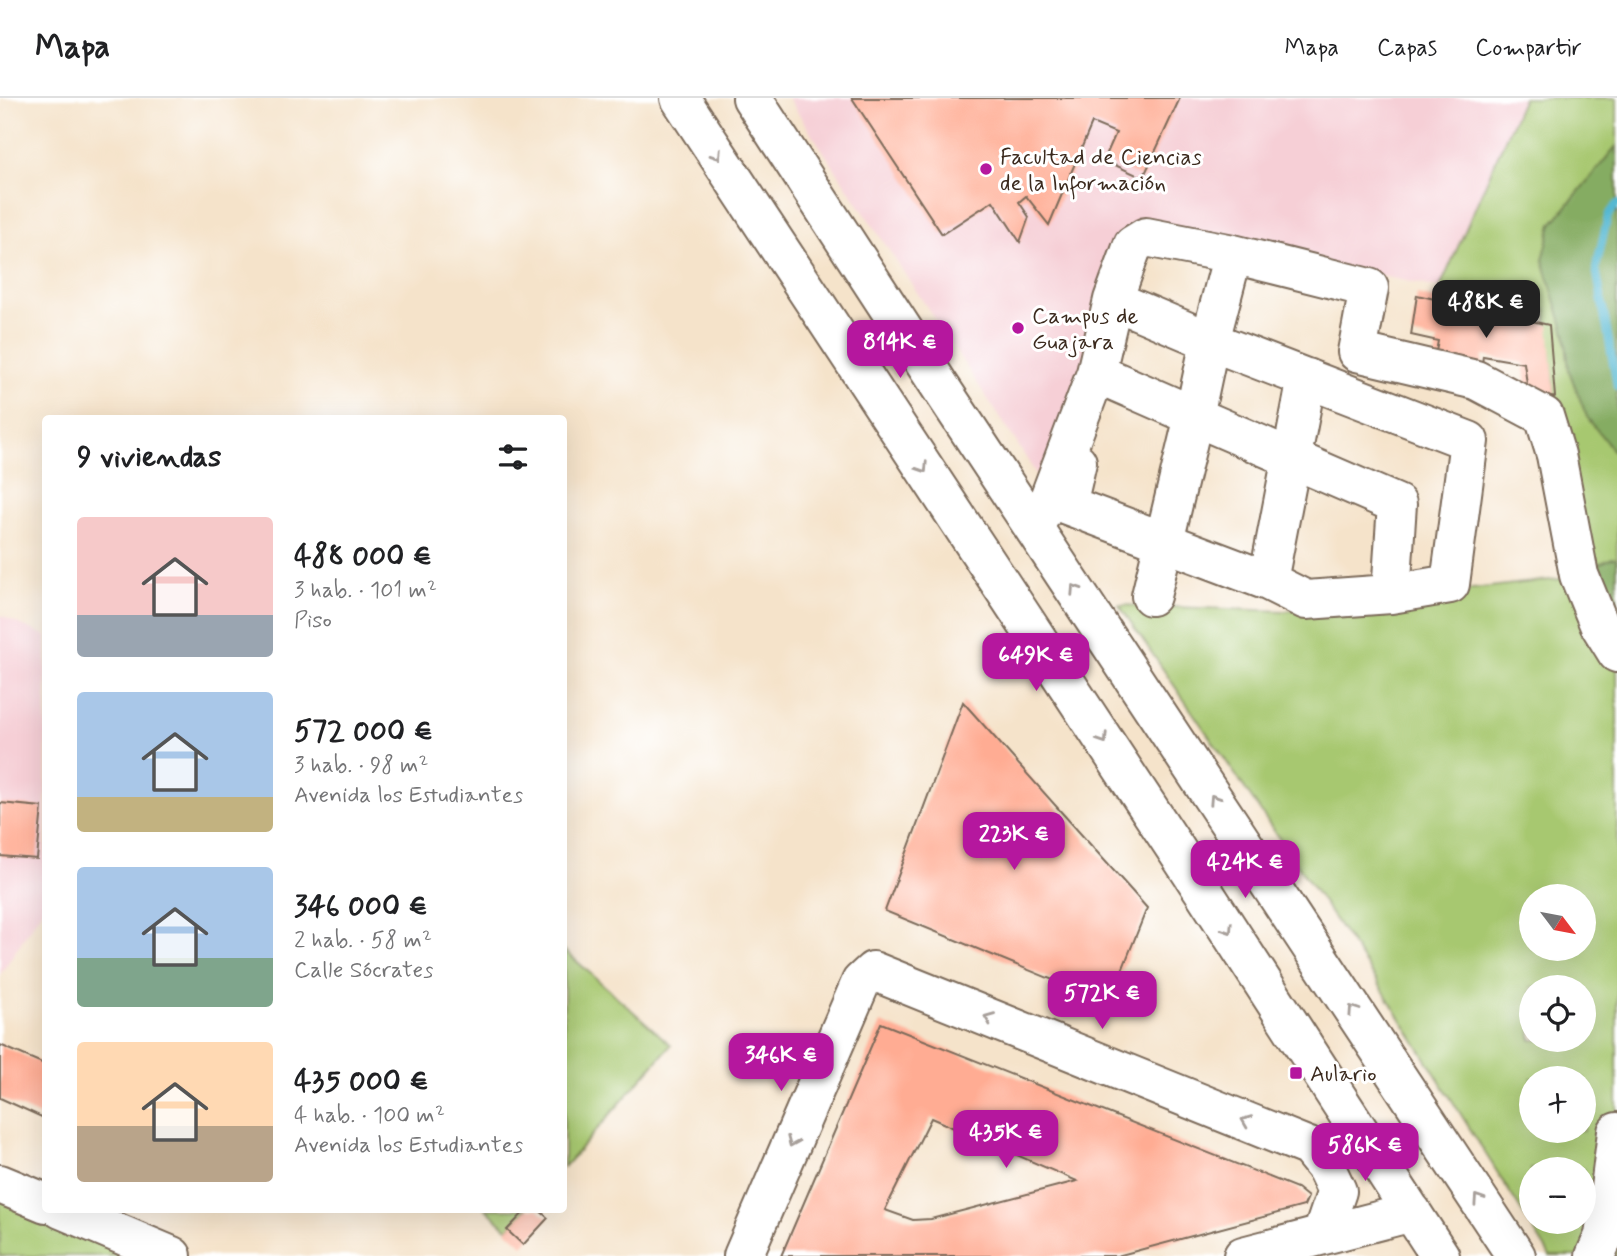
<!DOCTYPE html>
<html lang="es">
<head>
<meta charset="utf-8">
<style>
  body { margin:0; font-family:Mynerve,sans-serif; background:#f6f6f6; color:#202124; height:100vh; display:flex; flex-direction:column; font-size:26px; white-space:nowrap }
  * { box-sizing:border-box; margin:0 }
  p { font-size:23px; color:#757577 }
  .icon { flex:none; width:38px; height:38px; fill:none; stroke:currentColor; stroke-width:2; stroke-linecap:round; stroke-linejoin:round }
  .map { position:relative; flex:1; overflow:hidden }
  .panel { position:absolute; left:42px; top:317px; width:525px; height:798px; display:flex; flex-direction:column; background:#fff; border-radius:7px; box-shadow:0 7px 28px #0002 }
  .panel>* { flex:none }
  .needle { width:46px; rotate:122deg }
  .fabs { position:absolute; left:1519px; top:786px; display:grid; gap:14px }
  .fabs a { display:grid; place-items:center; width:77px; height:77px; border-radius:50%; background:#fff; box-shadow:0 7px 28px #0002; font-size:35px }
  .price { position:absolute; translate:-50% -60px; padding:0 16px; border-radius:14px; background:#b5179e; color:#fff; font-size:23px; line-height:46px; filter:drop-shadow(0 2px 4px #0008) }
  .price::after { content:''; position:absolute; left:50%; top:42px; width:21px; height:16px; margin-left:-10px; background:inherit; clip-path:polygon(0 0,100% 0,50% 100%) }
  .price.current { background:#222; color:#fff }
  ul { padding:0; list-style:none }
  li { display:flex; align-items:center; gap:21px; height:175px; padding:0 35px }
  li span { display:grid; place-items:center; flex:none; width:196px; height:140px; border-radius:7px; color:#555 }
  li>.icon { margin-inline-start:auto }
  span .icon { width:84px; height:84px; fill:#fffc; stroke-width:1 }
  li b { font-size:30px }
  h2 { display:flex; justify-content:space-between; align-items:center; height:84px; padding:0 35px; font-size:30px }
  header { display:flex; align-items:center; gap:42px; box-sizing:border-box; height:98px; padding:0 35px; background:#fff; border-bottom:2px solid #e0e0e0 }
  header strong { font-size:33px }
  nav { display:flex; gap:38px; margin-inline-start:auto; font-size:24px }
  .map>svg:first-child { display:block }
  .built { fill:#f6cfd6 }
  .green { fill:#a7c870; stroke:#717947; stroke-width:2; fill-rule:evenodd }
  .forest { fill:#85ac62; stroke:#606b40; stroke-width:2 }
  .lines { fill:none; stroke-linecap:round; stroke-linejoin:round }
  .stream { stroke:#54b8d2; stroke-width:8 }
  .building { fill:#ffac93; fill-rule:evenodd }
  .minor-casing { stroke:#7c6b5a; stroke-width:42 }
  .minor { stroke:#fff; stroke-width:38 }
  .oneway { stroke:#a79f9a }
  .poi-dot { fill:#b5179e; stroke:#fff; stroke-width:2.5 }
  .labels { text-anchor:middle; stroke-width:6; stroke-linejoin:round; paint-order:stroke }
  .poi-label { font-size:23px; fill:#3b2a1e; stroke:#fff; text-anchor:start }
</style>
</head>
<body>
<header>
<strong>Mapa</strong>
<nav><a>Mapa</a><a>Capas</a><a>Compartir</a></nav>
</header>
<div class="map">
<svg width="1617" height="1158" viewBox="0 0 1617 1158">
  <rect width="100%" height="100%" fill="#fff"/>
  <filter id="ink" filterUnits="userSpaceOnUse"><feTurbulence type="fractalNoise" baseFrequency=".0143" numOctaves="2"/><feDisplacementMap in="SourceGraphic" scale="14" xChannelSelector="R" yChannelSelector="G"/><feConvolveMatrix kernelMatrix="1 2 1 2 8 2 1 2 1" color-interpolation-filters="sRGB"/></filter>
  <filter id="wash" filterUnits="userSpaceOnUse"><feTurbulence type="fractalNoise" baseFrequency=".00686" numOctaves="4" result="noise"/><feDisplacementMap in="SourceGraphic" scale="28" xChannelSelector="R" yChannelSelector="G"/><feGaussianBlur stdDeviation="1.57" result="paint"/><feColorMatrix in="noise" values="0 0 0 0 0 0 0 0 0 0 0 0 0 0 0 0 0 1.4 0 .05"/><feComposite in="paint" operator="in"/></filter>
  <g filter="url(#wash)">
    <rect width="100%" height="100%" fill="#f5e3ca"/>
    <path class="built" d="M788,0H1523L1440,190L1143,129L1039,381L1015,342Z
      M0,517L46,538L45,807L0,877Z"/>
    <path class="green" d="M1523,0H1617V1158H1550L1377,883L1119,507L1285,513L1567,480L1563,342L1555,299L1546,212L1525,204L1440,190ZM1531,798H1584V850H1531ZM1531,889H1584V942H1531ZM1531,980H1584V1032H1531ZM1531,1071H1584V1124H1531Z
      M564,852L671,947L564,1069Z
      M0,1086L172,1158H0Z
      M486,1111H526L508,1131Z"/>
    <path class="forest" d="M1617,47V356L1614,354L1587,319L1569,273L1565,235L1543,162L1552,126Z
      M1612,460L1617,461V532L1590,470Z"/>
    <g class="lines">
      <path class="stream" d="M1617,106L1608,118L1596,170L1617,288"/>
    </g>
    <g id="blocks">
      <path class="building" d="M852,0H1180L1143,80L1104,62L1116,35L1092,25L1049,127L1026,98L1019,104L1029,119L1020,144L993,103L942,136Z
        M1417,197L1549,227L1555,299L1529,300L1524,265L1483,258L1481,274L1434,264L1438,243L1411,237Z
        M963,604L1147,810L1109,905L885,813Z
        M0,705L42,709L37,761L0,758Z
        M881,925L1297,1090L1308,1099L1304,1108L1117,1158H781ZM931,1020L1077,1083L931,1121L913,1122L885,1112Z
        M0,947L44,966L46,962V1021L0,1000Z
        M527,1111H538L548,1120L523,1147L507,1132Z"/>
    </g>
  </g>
  <g filter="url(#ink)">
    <use href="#blocks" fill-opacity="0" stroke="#7c6b5a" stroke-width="2"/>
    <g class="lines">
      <g class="minor-casing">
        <path id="minor" d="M680,0L1204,794L1440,1158
          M752,0L941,290L1516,1158
          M1113,202L1210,243L1233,156
          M1210,243L1469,343L1450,486L1391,496L1397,406L1194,318Z
          M1096,275L1194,318L1151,498
          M1077,364L1067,407L1268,483L1306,502L1391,496
          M1034,429L1047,406L1096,275L1113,202L1133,147L1146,139L1233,156L1369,190L1357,254L1476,282L1544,318L1556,357L1579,477L1599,526L1617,555
          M1268,483L1307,280
          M1309,1049L1326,1070L1337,1093L1322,1137
          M0,1086L46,1105
          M61,1111L172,1158
          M743,1158L861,884L873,873L1309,1049
          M1243,1158L1412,1114
          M1595,1158L1604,1138L1617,1034"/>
      </g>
      <use href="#minor" class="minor"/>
    </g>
    <defs><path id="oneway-chevron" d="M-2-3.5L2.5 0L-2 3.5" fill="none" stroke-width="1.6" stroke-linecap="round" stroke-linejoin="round" transform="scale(1.75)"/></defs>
    <g class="oneway">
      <use href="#oneway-chevron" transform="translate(717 57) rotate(57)"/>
      <use href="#oneway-chevron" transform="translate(923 370) rotate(57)"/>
      <use href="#oneway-chevron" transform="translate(1075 491) rotate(-123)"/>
      <use href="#oneway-chevron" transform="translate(1103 641) rotate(57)"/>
      <use href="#oneway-chevron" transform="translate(1214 701) rotate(-123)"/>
      <use href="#oneway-chevron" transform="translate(1228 831) rotate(57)"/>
      <use href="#oneway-chevron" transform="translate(1353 912) rotate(-124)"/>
      <use href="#oneway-chevron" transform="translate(989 920) rotate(-158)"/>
      <use href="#oneway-chevron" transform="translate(1246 1023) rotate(-158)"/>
      <use href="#oneway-chevron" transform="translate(792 1044) rotate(113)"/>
      <use href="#oneway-chevron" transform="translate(1478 1101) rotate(-124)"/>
    </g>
  </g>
  <g class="poi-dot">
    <circle cx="986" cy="71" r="7"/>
    <circle cx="1018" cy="230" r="7"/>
    <rect x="1289" y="968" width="14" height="14" rx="3.5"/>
  </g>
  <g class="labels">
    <g class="poi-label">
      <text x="1000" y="66">Facultad de Ciencias<tspan x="1000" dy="26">de la Información</tspan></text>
      <text x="1032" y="225">Campus de<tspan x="1032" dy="26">Guajara</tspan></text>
      <text x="1310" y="983">Aulario</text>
    </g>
  </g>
</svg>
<div class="fabs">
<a><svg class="needle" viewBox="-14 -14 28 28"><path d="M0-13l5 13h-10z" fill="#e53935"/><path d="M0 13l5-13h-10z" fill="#757577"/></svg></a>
<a><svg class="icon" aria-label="locate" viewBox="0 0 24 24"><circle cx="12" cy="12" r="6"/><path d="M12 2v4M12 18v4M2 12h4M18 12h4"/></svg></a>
<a>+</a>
<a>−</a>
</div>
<b class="price current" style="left:1486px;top:242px">488K €</b>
<b class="price" style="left:900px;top:282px">814K €</b>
<b class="price" style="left:1036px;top:595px">649K €</b>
<b class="price" style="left:1014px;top:774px">223K €</b>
<b class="price" style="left:1245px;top:802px">424K €</b>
<b class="price" style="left:1102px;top:933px">572K €</b>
<b class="price" style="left:781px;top:995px">346K €</b>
<b class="price" style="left:1006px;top:1072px">435K €</b>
<b class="price" style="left:1365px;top:1085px">586K €</b>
<section class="panel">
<h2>9 viviendas<svg class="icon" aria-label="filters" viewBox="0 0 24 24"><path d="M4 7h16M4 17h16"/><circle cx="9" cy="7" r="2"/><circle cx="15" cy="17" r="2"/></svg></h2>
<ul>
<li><span style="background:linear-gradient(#f6c9c9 70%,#9aa5b1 0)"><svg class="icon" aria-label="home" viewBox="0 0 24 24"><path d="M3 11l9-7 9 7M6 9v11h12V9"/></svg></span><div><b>488 000 €</b><p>3 hab. · 101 m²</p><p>Piso</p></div></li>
<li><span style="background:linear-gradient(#a9c7e8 75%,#c2b280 0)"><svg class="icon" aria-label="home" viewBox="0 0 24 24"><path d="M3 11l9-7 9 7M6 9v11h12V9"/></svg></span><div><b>572 000 €</b><p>3 hab. · 98 m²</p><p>Avenida los Estudiantes</p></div></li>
<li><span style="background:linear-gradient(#a9c7e8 65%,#7fa58c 0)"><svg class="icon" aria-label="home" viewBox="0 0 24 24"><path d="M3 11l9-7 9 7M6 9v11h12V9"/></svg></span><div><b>346 000 €</b><p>2 hab. · 58 m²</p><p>Calle Sócrates</p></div></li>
<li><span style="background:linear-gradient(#ffd9b3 60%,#b9a48a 0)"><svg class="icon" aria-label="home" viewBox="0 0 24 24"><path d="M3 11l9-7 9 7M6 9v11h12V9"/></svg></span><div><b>435 000 €</b><p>4 hab. · 100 m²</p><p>Avenida los Estudiantes</p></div></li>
</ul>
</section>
</div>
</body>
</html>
